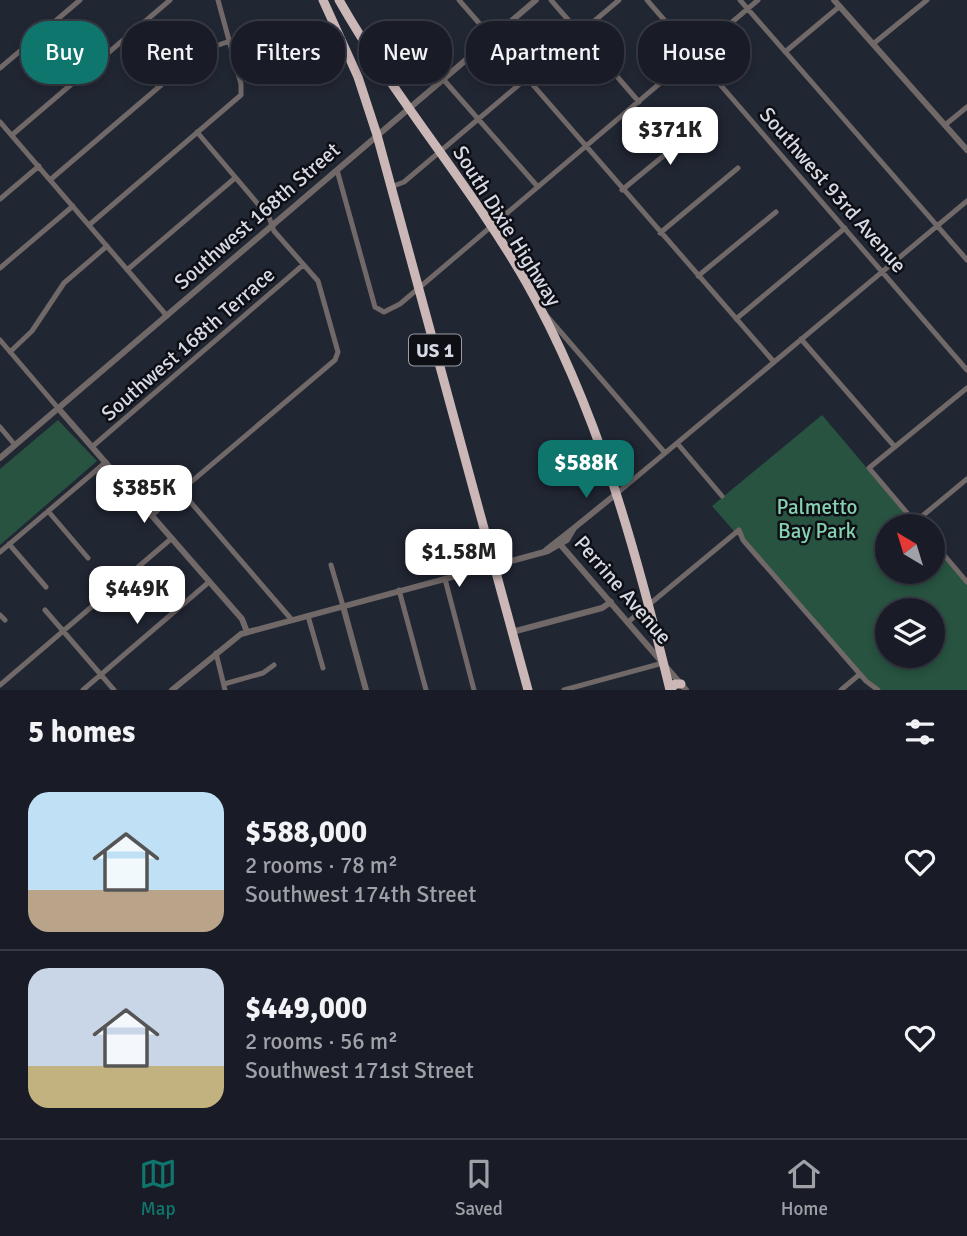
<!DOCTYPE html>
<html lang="en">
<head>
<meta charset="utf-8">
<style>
  body { margin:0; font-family:Signika,sans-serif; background:#22252e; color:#f1f3f6; height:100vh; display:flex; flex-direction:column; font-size:26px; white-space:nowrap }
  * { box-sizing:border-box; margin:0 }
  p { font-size:23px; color:#9fa1a7 }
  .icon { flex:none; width:38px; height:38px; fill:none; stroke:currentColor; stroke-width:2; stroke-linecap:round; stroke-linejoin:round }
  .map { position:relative; height:690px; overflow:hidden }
  .side { display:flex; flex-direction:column; background:#191c26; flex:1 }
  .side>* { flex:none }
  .hud { position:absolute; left:21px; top:21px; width:926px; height:63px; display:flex; gap:14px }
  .needle { width:46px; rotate:322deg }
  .controls { position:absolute; left:875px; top:514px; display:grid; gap:14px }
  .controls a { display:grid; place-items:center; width:70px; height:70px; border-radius:50%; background:#191c26; box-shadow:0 4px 10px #0003,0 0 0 2px #373a43; font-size:35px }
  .price { position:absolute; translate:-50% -60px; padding:0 16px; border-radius:14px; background:#fff; color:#222; font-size:23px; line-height:46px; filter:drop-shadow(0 2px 4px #0008) }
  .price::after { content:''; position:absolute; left:50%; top:42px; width:21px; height:16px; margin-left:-10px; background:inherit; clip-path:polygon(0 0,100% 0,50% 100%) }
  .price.on { background:#0f766e; color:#fff }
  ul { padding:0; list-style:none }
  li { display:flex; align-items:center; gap:21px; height:175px; padding:0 28px }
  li+li { border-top:2px solid #373a43 }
  li span { display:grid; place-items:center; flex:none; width:196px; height:140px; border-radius:21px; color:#555 }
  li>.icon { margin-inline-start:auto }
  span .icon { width:84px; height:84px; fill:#fffc; stroke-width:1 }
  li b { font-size:30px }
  h2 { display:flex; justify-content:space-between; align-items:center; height:84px; padding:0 28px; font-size:30px }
  .pill { padding:0 24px; border-radius:28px; background:#191c26; box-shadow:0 4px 10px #0003,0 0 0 2px #373a43; font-size:24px; line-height:63px }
  .pill.on { background:#0f766e; color:#fff }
  .dock { display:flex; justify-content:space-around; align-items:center; height:98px; border-top:2px solid #373a43; background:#191c26; font-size:19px; color:#9fa1a7 }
  .dock a { display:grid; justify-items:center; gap:4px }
  .dock .on { color:#0f766e }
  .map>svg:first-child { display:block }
  .green { fill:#275340; fill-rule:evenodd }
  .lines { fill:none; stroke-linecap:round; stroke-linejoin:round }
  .minor { stroke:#716868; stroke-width:5 }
  .tertiary { stroke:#716868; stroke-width:6 }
  .trunk { stroke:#ccb7b7; stroke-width:9 }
  .labels { text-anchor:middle; stroke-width:5; stroke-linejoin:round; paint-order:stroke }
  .shield { fill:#0d0f15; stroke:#9a9da6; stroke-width:2 }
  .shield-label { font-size:19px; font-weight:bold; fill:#d7dae4 }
  .street-label { font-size:21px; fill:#d7dae4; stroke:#0d0f15 }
  .park-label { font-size:21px; fill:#86d1af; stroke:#0d0f15 }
</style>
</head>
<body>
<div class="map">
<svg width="967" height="690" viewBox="0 0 967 690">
  <rect width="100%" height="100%" fill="#212633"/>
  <path class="green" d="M822,415L917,527H887V572H933V545L967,584V690H881L856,671L712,506ZM887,611H933V656H887Z
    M58,420L97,461L0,545V469Z"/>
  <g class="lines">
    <path class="minor" d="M459,0L774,362
      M551,0L639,102
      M647,0L967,370
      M740,0L967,260
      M873,44L927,0
      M785,52L840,6
      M0,68L80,0
      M443,79L538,187
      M0,122L167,316
      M945,125L967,107
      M12,135L170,0
      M337,170L375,307L384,312L400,304L758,0
      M50,180L201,51L230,41
      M391,187L404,182L619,0
      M622,190L701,125
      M0,199L39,166
      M89,225L241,95V84L218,0
      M660,233L738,168
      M0,268L73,206
      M127,270L235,178
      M698,276L776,212
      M546,315L665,453
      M736,319L845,228
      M801,339L895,447
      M0,340L58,408
      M10,352L32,331L64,283L107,246
      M0,427L15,445
      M677,443L722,496
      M93,446L303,265
      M181,491L292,620
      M616,494L967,201
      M48,511L88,558
      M152,515L335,360L338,352L318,281L274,231L269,217L197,132
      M915,522L967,479
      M919,527L869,468L967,388
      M933,542L967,582
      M9,544L46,587
      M0,552L106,462
      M331,565L343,606
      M445,579L474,690
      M399,590L426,690
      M45,610L114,690
      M0,615L5,620
      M308,616L323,668
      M628,622L739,530L743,540L866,681L878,690
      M216,653L225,690
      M224,684L263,673L274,665
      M0,685L172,538
      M83,690L209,582
      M564,690L663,663
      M841,690L860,674"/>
    <path class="tertiary" d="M834,0L967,150
      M58,408L242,619L247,632
      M0,458L536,0
      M574,528L616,494
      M559,543L686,690
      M343,606L366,690
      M512,632L602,608L611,602
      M172,690L241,634L548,551L567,540L574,528L546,550"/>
    <path class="trunk" d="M323,0L358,77L377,135L528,690
      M339,0C395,99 470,184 526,282C597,407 636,550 670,690
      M670,690L675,684H681"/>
  </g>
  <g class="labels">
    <rect class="shield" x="409" y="334.5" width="52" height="31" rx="5"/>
    <g class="shield-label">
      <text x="435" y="357">US 1</text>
    </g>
    <g class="street-label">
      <text transform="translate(833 190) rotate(49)" y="7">Southwest 93rd Avenue</text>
      <text transform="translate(257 216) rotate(-41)" y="7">Southwest 168th Street</text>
      <text transform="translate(507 226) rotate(58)" y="7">South Dixie Highway</text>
      <text transform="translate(188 344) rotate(-41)" y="7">Southwest 168th Terrace</text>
      <text transform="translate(623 590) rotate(49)" y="7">Perrine Avenue</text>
    </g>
    <g class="park-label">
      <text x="817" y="514">Palmetto<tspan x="817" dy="24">Bay Park</tspan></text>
    </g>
  </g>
</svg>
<div class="controls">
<a><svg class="needle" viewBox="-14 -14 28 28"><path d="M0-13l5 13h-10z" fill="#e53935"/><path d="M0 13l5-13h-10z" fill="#9fa1a7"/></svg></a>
<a><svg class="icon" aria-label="layers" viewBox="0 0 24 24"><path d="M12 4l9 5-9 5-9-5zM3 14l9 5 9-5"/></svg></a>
</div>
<b class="price" style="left:670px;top:167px">$371K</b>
<b class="price on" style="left:586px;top:500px">$588K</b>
<b class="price" style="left:144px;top:525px">$385K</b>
<b class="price" style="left:459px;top:589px">$1.58M</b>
<b class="price" style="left:137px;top:626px">$449K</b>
<div class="hud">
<a class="pill on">Buy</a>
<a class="pill">Rent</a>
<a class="pill">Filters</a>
<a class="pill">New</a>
<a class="pill">Apartment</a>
<a class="pill">House</a>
</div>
</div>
<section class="side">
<h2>5 homes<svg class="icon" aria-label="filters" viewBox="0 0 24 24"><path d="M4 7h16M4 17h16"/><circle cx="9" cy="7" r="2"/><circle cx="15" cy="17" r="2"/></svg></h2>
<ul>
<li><span style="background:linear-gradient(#bfe0f5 70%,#b9a48a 0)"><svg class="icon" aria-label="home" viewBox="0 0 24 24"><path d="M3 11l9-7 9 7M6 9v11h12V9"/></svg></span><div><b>$588,000</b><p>2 rooms · 78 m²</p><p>Southwest 174th Street</p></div><svg class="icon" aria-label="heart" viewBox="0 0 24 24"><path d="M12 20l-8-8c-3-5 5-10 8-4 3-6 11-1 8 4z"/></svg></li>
<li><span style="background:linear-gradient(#c9d6e8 70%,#c2b280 0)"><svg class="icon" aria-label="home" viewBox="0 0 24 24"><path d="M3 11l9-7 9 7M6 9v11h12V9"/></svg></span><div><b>$449,000</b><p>2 rooms · 56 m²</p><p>Southwest 171st Street</p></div><svg class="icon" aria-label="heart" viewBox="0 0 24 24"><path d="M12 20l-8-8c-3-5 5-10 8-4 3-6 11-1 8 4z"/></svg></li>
</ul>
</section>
<nav class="dock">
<a class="on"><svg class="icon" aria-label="map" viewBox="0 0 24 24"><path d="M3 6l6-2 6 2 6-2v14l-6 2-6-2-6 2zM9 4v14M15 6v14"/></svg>Map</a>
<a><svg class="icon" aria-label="saved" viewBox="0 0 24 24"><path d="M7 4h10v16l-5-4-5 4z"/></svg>Saved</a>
<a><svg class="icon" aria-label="home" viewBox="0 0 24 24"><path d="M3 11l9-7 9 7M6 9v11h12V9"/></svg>Home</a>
</nav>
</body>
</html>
